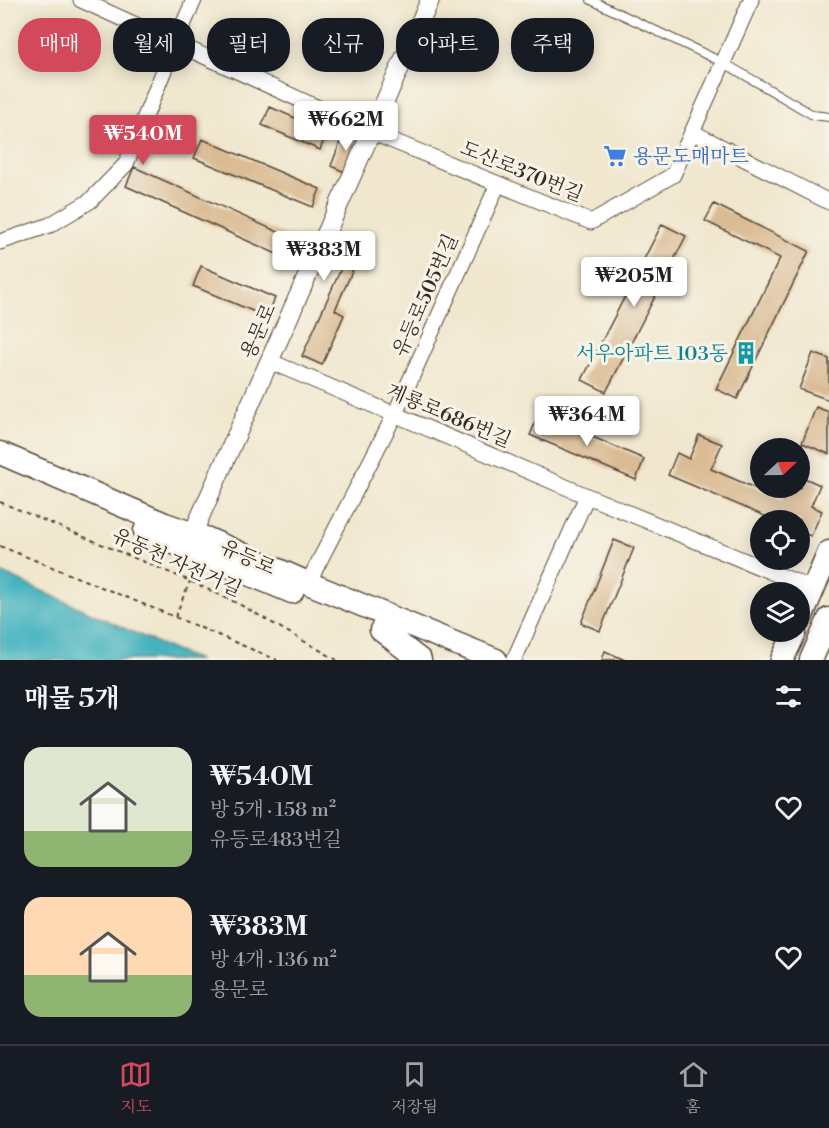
<!DOCTYPE html>
<html lang="ko">
<head>
<meta charset="utf-8">
<style>
  body { margin:0; font-family:"Libre Bodoni","Noto Serif KR",serif; background:#20242c; color:#f1f3f6; height:100vh; display:flex; flex-direction:column; font-size:22px; white-space:nowrap }
  * { box-sizing:border-box; margin:0 }
  p { font-size:20px; color:#9ea1a6 }
  .icon { flex:none; width:33px; height:33px; fill:none; stroke:currentColor; stroke-width:2; stroke-linecap:round; stroke-linejoin:round }
  .map { position:relative; height:660px; overflow:hidden }
  .side { display:flex; flex-direction:column; background:#171b24; flex:1 }
  .side>* { flex:none }
  .hud { position:absolute; left:18px; top:18px; width:794px; height:54px; display:flex; gap:12px }
  .needle { width:39px; rotate:68deg }
  .tools { position:absolute; left:750px; top:438px; display:grid; gap:12px }
  .tools a { display:grid; place-items:center; width:60px; height:60px; border-radius:50%; background:#171b24; box-shadow:0 3px 15px #0003; font-size:30px }
  .price { position:absolute; translate:-50% -51px; padding:0 14px; border-radius:6px; background:#fff; color:#222; font-size:20px; line-height:39px; filter:drop-shadow(0 2px 3px #0008) }
  .price::after { content:''; position:absolute; left:50%; top:36px; width:18px; height:14px; margin-left:-9px; background:inherit; clip-path:polygon(0 0,100% 0,50% 100%) }
  .price.current { background:#d1495b; color:#fff }
  ul { padding:0; list-style:none }
  li { display:flex; align-items:center; gap:18px; height:150px; padding:0 24px }
  li span { display:grid; place-items:center; flex:none; width:168px; height:120px; border-radius:18px; color:#555 }
  li>.icon { margin-inline-start:auto }
  span .icon { width:72px; height:72px; fill:#fffc; stroke-width:1 }
  li b { font-size:26px }
  h2 { display:flex; justify-content:space-between; align-items:center; height:72px; padding:0 24px; font-size:26px }
  .pill { padding:0 21px; border-radius:24px; background:#171b24; box-shadow:0 3px 15px #0003; font-size:21px; line-height:54px }
  .pill.current { background:#d1495b; color:#fff }
  .dock { display:flex; justify-content:space-around; align-items:center; height:84px; border-top:2px solid #363941; background:#171b24; font-size:16px; color:#9ea1a6 }
  .dock a { display:grid; justify-items:center; gap:3px }
  .dock .current { color:#d1495b }
  .map>svg:first-child { display:block }
  .water { fill:#44b3bf; stroke:#406e6e; stroke-width:1.5 }
  .building { fill:#dabc94 }
  .lines { fill:none; stroke-linecap:round; stroke-linejoin:round }
  .service-casing { stroke:#564638; stroke-width:10 }
  .minor-casing { stroke:#564638; stroke-width:17 }
  .tertiary-casing { stroke:#564638; stroke-width:20 }
  .primary-casing { stroke:#564638; stroke-width:25 }
  .path { stroke:#564638; stroke-width:2; stroke-dasharray:4.5 4.5; stroke-linecap:butt }
  .service { stroke:#fff; stroke-width:8 }
  .minor { stroke:#fff; stroke-width:15 }
  .tertiary { stroke:#fff; stroke-width:18 }
  .primary { stroke:#fff; stroke-width:22 }
  .labels { text-anchor:middle; stroke-width:6; stroke-linejoin:round; paint-order:stroke }
  .shop-label { font-size:20px; fill:#366cbe; stroke:#f7f3e8; text-anchor:start }
  .street-label { font-size:20px; fill:#3b2a1e; stroke:#f7f3e8 }
  .culture-label { font-size:20px; fill:#0d838f; stroke:#f7f3e8; text-anchor:end }
</style>
</head>
<body>
<div class="map">
<svg width="829" height="660" viewBox="0 0 829 660">
  <rect width="100%" height="100%" fill="#f7f3e8"/>
  <filter id="ink" filterUnits="userSpaceOnUse"><feTurbulence type="fractalNoise" baseFrequency=".0167" numOctaves="2"/><feDisplacementMap in="SourceGraphic" scale="12" xChannelSelector="R" yChannelSelector="G"/><feConvolveMatrix kernelMatrix="1 2 1 2 8 2 1 2 1" color-interpolation-filters="sRGB"/></filter>
  <filter id="wash" filterUnits="userSpaceOnUse"><feTurbulence type="fractalNoise" baseFrequency=".008" numOctaves="4" result="noise"/><feDisplacementMap in="SourceGraphic" scale="24" xChannelSelector="R" yChannelSelector="G"/><feGaussianBlur stdDeviation="1.35" result="paint"/><feColorMatrix in="noise" values="0 0 0 0 0 0 0 0 0 0 0 0 0 0 0 0 0 1.4 0 .05"/><feComposite in="paint" operator="in"/></filter>
  <g filter="url(#wash)">
    <rect width="100%" height="100%" fill="#f0e7ce"/>
    <path class="water" d="M0,572L175,651L199,660H0Z"/>
    <g id="blocks">
      <path class="building" d="M270,107L327,132L320,150L262,125Z
        M344,132L360,138L347,173L331,166Z
        M202,139L320,189L313,207L194,158Z
        M134,167L298,241L290,260L126,186Z
        M714,204L809,251L737,399L716,389L780,258L705,221Z
        M662,224L686,236L606,392L582,380Z
        M344,262L354,267L335,310L344,315L322,365L302,356Z
        M201,266L275,298L267,317L193,286Z
        M813,353L829,359V400L799,389Z
        M816,407L829,412V454L802,443Z
        M539,414L644,459L636,480L530,435Z
        M699,435L722,444L711,469L783,500L788,488H800V476L820,485L811,506L822,511L811,536L800,532V520H774L668,475L677,453L689,459Z
        M614,540L634,548L600,631L581,623Z
        M605,651L625,660H602Z"/>
    </g>
  </g>
  <g filter="url(#ink)">
    <use href="#blocks" fill-opacity="0" stroke="#564638" stroke-width="1.5"/>
    <g class="lines">
      <g class="service-casing">
        <path id="service" d="M591,0L724,63L813,115L829,117"/>
      </g>
      <g class="minor-casing">
        <path id="minor" d="M81,0L371,132L591,222L673,175L751,0
          M692,132L829,202
          M0,242L50,225L90,201L126,164L175,43L194,0
          M269,361L587,496L813,589
          M308,583L395,414L498,184
          M514,660L587,496"/>
      </g>
      <g class="tertiary-casing">
        <path id="tertiary" d="M188,544L430,0"/>
      </g>
      <g class="primary-casing">
        <path id="primary" d="M0,453L165,524L208,539L308,583L496,660
          M145,531L292,592
          M800,620L829,552
          M381,630L420,660
          M782,660L795,632
          M811,660L829,619"/>
      </g>
      <path class="path" d="M0,502L190,581L239,604L337,660
        M0,546L175,617L277,660
        M175,617L190,581"/>
      <use href="#service" class="service"/>
      <use href="#minor" class="minor"/>
      <use href="#tertiary" class="tertiary"/>
      <use href="#primary" class="primary"/>
    </g>
  </g>
  <defs>
    <g id="supermarket-bare" transform="scale(1.8)"><path d="M-6-5.5h2.5l.6 2H6L4.5 2H-2.5L-4.4-4H-6ZM-1.5 3.2a1.3 1.3 0 1 0 .1 0ZM3 3.2a1.3 1.3 0 1 0 .1 0Z" fill="#3f7fe0" stroke="#f7f3e8" stroke-width="2.5" paint-order="stroke"/></g>
    <g id="building-bare" transform="scale(1.8)"><path d="M-4-6H4V6H1V3H-1V6H-4ZM-2.5-4.3h1.7v1.8h-1.7ZM.8-4.3h1.7v1.8H.8ZM-2.5-1h1.7V.8h-1.7ZM.8-1h1.7V.8H.8Z" fill="#0f9aa8" stroke="#f7f3e8" stroke-width="2.5" paint-order="stroke"/></g>
  </defs>
  <g fill-rule="evenodd">
    <use href="#supermarket-bare" x="615" y="156"/>
    <use href="#building-bare" x="746" y="353"/>
  </g>
  <g class="labels">
    <g class="shop-label">
      <text x="633" y="163">용문도매마트</text>
    </g>
    <g class="street-label">
      <text transform="translate(522 171) rotate(22)" y="7">도산로370번길</text>
      <text transform="translate(425 295) rotate(-66)" y="7">유등로505번길</text>
      <text transform="translate(258 331) rotate(-66)" y="7">용문로</text>
      <text transform="translate(449 415) rotate(23)" y="7">계룡로686번길</text>
      <text transform="translate(248 557) rotate(24)" y="7">유등로</text>
      <text transform="translate(177 562) rotate(24)" y="7">유동천 자전거길</text>
    </g>
    <g class="culture-label">
      <text x="728" y="360">서우아파트 103동</text>
    </g>
  </g>
</svg>
<div class="tools">
<a><svg class="needle" viewBox="-14 -14 28 28"><path d="M0-13l5 13h-10z" fill="#e53935"/><path d="M0 13l5-13h-10z" fill="#9ea1a6"/></svg></a>
<a><svg class="icon" aria-label="locate" viewBox="0 0 24 24"><circle cx="12" cy="12" r="6"/><path d="M12 2v4M12 18v4M2 12h4M18 12h4"/></svg></a>
<a><svg class="icon" aria-label="layers" viewBox="0 0 24 24"><path d="M12 4l9 5-9 5-9-5zM3 14l9 5 9-5"/></svg></a>
</div>
<b class="price" style="left:346px;top:152px">₩662M</b>
<b class="price current" style="left:143px;top:166px">₩540M</b>
<b class="price" style="left:324px;top:282px">₩383M</b>
<b class="price" style="left:634px;top:308px">₩205M</b>
<b class="price" style="left:587px;top:447px">₩364M</b>
<div class="hud">
<a class="pill current">매매</a>
<a class="pill">월세</a>
<a class="pill">필터</a>
<a class="pill">신규</a>
<a class="pill">아파트</a>
<a class="pill">주택</a>
</div>
</div>
<section class="side">
<h2>매물 5개<svg class="icon" aria-label="filters" viewBox="0 0 24 24"><path d="M4 7h16M4 17h16"/><circle cx="9" cy="7" r="2"/><circle cx="15" cy="17" r="2"/></svg></h2>
<ul>
<li><span style="background:linear-gradient(#dfe7d0 70%,#8fb573 0)"><svg class="icon" aria-label="home" viewBox="0 0 24 24"><path d="M3 11l9-7 9 7M6 9v11h12V9"/></svg></span><div><b>₩540M</b><p>방 5개 · 158 m²</p><p>유등로483번길</p></div><svg class="icon" aria-label="heart" viewBox="0 0 24 24"><path d="M12 20l-8-8c-3-5 5-10 8-4 3-6 11-1 8 4z"/></svg></li>
<li><span style="background:linear-gradient(#ffd9b3 65%,#8fb573 0)"><svg class="icon" aria-label="home" viewBox="0 0 24 24"><path d="M3 11l9-7 9 7M6 9v11h12V9"/></svg></span><div><b>₩383M</b><p>방 4개 · 136 m²</p><p>용문로</p></div><svg class="icon" aria-label="heart" viewBox="0 0 24 24"><path d="M12 20l-8-8c-3-5 5-10 8-4 3-6 11-1 8 4z"/></svg></li>
</ul>
</section>
<nav class="dock">
<a class="current"><svg class="icon" aria-label="map" viewBox="0 0 24 24"><path d="M3 6l6-2 6 2 6-2v14l-6 2-6-2-6 2zM9 4v14M15 6v14"/></svg>지도</a>
<a><svg class="icon" aria-label="saved" viewBox="0 0 24 24"><path d="M7 4h10v16l-5-4-5 4z"/></svg>저장됨</a>
<a><svg class="icon" aria-label="home" viewBox="0 0 24 24"><path d="M3 11l9-7 9 7M6 9v11h12V9"/></svg>홈</a>
</nav>
</body>
</html>
